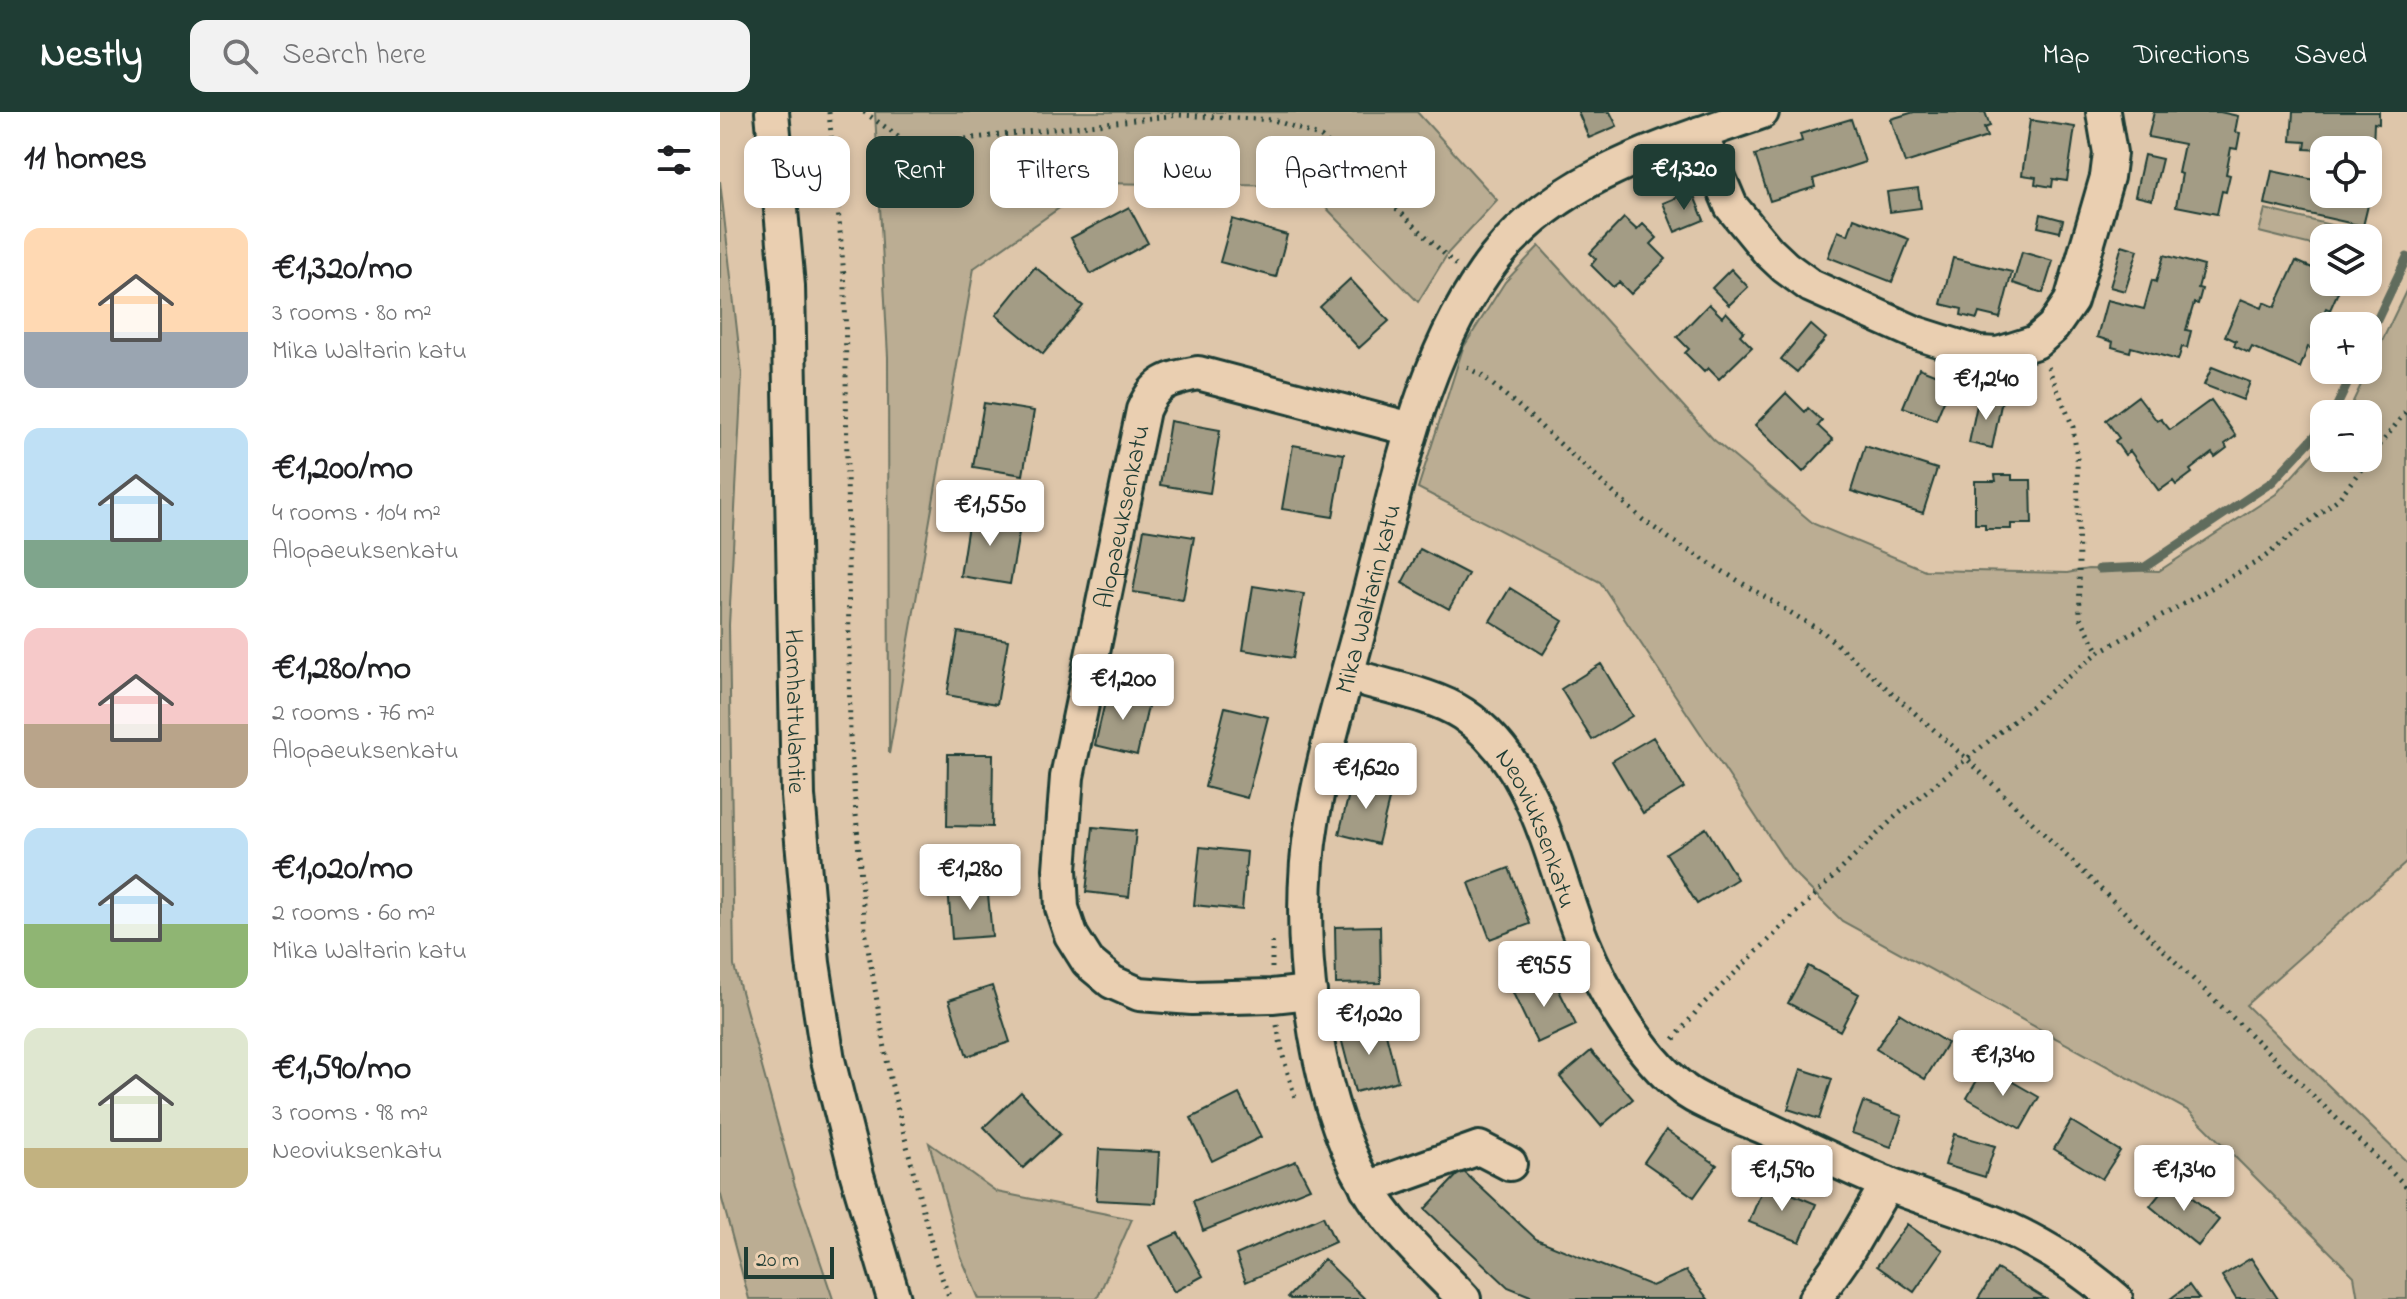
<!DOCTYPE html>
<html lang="en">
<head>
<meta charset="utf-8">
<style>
  body { margin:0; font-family:"Indie Flower",sans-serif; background:#f2f2f2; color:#202124; height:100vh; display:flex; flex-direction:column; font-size:30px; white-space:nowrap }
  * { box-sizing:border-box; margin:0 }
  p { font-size:26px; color:#757577 }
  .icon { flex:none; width:44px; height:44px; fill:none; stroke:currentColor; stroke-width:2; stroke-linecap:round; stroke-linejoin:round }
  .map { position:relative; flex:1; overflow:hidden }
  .panel { display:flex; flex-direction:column; background:#fff; width:720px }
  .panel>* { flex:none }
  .banner { position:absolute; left:24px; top:24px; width:760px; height:72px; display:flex; gap:16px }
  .tools { position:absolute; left:1590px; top:24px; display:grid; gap:16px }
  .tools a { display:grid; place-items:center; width:72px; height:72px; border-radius:16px; background:#fff; box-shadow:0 4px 12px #0003; font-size:40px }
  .scale { position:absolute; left:24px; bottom:20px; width:90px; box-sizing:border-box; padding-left:8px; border:4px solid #1f3d34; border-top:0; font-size:22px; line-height:28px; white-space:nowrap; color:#1f3d34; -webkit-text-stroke:6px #eacfb1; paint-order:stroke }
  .price { position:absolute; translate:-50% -68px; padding:0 18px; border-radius:8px; background:#fff; color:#222; font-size:26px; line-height:52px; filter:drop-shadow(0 2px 4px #0008) }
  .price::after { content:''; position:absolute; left:50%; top:48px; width:24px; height:18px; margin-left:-12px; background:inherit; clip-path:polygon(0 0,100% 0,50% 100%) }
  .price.on { background:#1f3d34; color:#fff }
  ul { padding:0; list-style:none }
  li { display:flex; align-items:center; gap:24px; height:200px; padding:0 24px }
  li span { display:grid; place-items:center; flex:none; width:224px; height:160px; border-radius:16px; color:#555 }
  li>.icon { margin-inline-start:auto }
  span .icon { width:96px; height:96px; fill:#fffc; stroke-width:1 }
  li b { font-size:34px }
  h2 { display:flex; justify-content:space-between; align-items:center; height:96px; padding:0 24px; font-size:34px }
  .pill { padding:0 28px; border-radius:16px; background:#fff; box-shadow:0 4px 12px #0003; font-size:28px; line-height:72px }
  .pill.on { background:#1f3d34; color:#fff }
  header { display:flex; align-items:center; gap:48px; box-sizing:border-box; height:112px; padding:0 40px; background:#1f3d34; color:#fff }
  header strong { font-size:38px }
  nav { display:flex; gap:44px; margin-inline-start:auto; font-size:28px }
  .search { width:560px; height:72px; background:#f2f2f2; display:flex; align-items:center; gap:20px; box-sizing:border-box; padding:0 28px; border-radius:16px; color:#757577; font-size:30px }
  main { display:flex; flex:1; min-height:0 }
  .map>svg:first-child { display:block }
  .green { fill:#bbad93; stroke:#6d7564; stroke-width:2 }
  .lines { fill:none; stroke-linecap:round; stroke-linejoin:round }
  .stream { stroke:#606c5d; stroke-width:9 }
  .building { fill:#a39c85; stroke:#1f3d34; stroke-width:2 }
  .minor-casing { stroke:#1f3d34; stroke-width:38 }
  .path { stroke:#1f3d34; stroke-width:5; stroke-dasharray:2 6; stroke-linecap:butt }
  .minor { stroke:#eacfb1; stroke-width:32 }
  .labels { text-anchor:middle; stroke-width:6; stroke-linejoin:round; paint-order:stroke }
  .street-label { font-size:26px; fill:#1f3d34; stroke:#eacfb1 }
</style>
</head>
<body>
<header>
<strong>Nestly</strong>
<div class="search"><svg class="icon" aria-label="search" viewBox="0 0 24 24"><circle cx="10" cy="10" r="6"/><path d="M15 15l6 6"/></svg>Search here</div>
<nav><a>Map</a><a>Directions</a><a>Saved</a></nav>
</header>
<main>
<section class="panel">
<h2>11 homes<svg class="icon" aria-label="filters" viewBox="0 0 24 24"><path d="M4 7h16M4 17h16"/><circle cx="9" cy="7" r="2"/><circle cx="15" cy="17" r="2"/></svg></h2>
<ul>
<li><span style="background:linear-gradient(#ffd9b3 65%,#9aa5b1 0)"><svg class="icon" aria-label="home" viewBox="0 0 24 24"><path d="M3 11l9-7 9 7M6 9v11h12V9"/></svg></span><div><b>€1,320/mo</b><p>3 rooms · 80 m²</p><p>Mika Waltarin katu</p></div></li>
<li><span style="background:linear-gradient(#bfe0f5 70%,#7fa58c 0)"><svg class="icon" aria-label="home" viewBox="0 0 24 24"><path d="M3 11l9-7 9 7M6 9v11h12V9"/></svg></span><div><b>€1,200/mo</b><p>4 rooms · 104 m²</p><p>Alopaeuksenkatu</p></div></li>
<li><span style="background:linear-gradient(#f6c9c9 60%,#b9a48a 0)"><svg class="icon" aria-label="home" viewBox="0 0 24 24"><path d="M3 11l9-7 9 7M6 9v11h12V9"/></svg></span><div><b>€1,280/mo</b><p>2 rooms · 76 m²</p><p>Alopaeuksenkatu</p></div></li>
<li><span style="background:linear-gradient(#bfe0f5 60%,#8fb573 0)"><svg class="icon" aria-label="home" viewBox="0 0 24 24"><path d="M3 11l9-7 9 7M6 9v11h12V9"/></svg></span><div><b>€1,020/mo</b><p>2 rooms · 60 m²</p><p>Mika Waltarin katu</p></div></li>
<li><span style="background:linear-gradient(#dfe7d0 75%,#c2b280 0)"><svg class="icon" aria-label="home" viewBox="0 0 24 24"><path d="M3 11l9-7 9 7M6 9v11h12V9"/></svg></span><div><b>€1,590/mo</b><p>3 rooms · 98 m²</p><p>Neoviuksenkatu</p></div></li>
</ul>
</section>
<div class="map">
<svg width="1687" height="1187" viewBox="0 0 1687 1187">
  <rect width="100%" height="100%" fill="#dec6aa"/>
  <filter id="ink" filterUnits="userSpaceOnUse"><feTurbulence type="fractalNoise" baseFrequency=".0125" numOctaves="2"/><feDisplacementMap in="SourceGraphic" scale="16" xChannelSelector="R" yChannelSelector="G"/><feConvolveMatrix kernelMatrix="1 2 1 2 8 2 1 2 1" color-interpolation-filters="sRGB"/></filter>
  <g filter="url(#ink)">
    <path class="green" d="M155,0H697L777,88L728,141L698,190L585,74L375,71L254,156L169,642L168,245Z
      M0,69L22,262L9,513L14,854L74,1071L113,1187H29L0,1080Z
      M1545,97L1644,121L1642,126H1604V136L1539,120Z
      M819,134L993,327L1094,412L1205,458L1347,461L1368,457L1439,459L1556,382L1604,329V346H1648V302H1627L1687,177V750L1526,893L1687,1050V1187H1638L1634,1164L1469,999L1122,809L1072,759L880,470L698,376L743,236L785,170Z
      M209,1031L277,1080L412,1107L377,1187H259L241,1145Z"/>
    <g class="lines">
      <path class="stream" d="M1648,227L1687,145
        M1613,302L1634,258
        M1379,457L1425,455L1552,370L1604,314"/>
    </g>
    <path class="building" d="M858,0H890L897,14L869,26Z
      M1194,0H1265L1270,14L1264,16L1267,25L1185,51L1171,7Z
      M1434,0H1500L1518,4L1515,20L1520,21L1517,37L1511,36L1506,62L1510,63L1506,80L1502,79L1497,102L1456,94L1462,62L1458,61L1464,32L1428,25Z
      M1573,0H1659V12L1654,11L1653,35L1602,32V38L1585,37L1586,30L1571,29Z
      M1131,7L1145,50L1093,67L1095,75L1050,89L1035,43L1082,29L1080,22Z
      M1310,8L1355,15L1347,69L1333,67L1332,75L1315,72L1316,65L1302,63Z
      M1424,43L1442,47L1432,88L1415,84Z
      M1552,59L1604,70V82L1651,81L1643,114L1545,92Z
      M1198,76L1201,96L1170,100L1167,80Z
      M972,79L984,108L955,120L943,91Z
      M409,95L428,131L371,162L351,126Z
      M1321,102L1343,108L1340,120L1318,115Z
      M904,106L917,118L923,112L937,126L931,132L946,147L911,182L899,170L893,175L871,153L876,147L870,141Z
      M1134,106L1189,127L1172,170L1108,145L1118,119L1128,123Z
      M512,107L567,123L556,165L500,150Z
      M1402,133L1418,138L1405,179L1390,175Z
      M1302,140L1333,149L1323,181L1293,171Z
      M1444,143L1484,154L1478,176L1482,177L1478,192L1474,191L1466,218L1471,219L1467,236L1462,235L1458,248L1411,235L1410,240L1392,235L1393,230L1377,225L1387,188L1424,197L1432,168L1436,170Z
      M1233,146L1292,160L1280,206L1259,201L1257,207L1241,203L1242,197L1221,192Z
      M1576,149L1604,161V170H1617L1613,178L1618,180L1610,198L1606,196L1596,218L1601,220L1593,237L1588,235L1580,256L1532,235L1529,241L1514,234L1516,229L1505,224L1521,187L1542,196L1544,190L1555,195Z
      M315,155L363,194L323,242L276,203Z
      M1011,157L1028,175L1009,193L992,176Z
      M630,167L669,209L639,236L600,195Z
      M989,192L1002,205L1006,200L1024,219L1020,223L1032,235L999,267L988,256L984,260L965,241L969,237L957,225Z
      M1090,212L1106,226L1077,260L1061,247Z
      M1492,255L1530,270L1523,288L1484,273Z
      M1199,256L1232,269L1216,308L1183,295Z
      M1066,281L1085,300L1088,296L1102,309L1098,314L1113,328L1083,360L1035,313Z
      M1259,283L1282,288L1272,336L1249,331Z
      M1418,284L1437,309L1441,307L1450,318L1491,288L1516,324L1505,332L1507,336L1495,345L1492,341L1470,358L1472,361L1456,373L1453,369L1439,379L1410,339L1405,343L1395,329L1399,326L1386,308Z
      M264,291L314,299L303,363L253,355Z
      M450,309L500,318L490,381L440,373Z
      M573,333L624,342L613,405L562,397Z
      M1145,334L1217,357L1203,401L1131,379Z
      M1275,363H1292V368H1311L1312,412H1291V417H1265V412H1255V369H1276Z
      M250,400L301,409L290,472L240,464Z
      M424,417L474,425L463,488L413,480Z
      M700,437L748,462L729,497L682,471Z
      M533,474L584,482L573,546L523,538Z
      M790,476L843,509L823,542L770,509Z
      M238,520L288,528L277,592L227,583Z
      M881,552L912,604L872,628L841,577Z
      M388,577L430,586L417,643L375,633Z
      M505,595L548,605L527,686L485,675Z
      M933,625L964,676L923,701L892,649Z
      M228,642H273L272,715L227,714Z
      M633,666L672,676L658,732L619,722Z
      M373,715L416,719L409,785L366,780Z
      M986,716L1017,767L977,792L946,741Z
      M480,735L527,740L522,798L474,793Z
      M789,756L810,812L770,827L749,771Z
      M267,772L272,824L232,827L228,775Z
      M660,814L661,871L616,872L615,815Z
      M1088,854L1139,882L1120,919L1068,891Z
      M831,862L856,913L817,931L793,881Z
      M272,874L290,930L247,944L229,888Z
      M1179,901L1227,931L1205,967L1156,937Z
      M663,910L678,969L635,980L620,922Z
      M871,939L913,987L881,1014L840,965Z
      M1265,954L1319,985L1301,1017L1247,986Z
      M1081,957L1112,967L1099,1007L1068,997Z
      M301,980L340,1022L303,1056L264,1015Z
      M519,982L541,1025L492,1049L471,1006Z
      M1143,990L1182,1004L1171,1035L1132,1021Z
      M1351,1009L1400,1039L1382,1067L1334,1037Z
      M946,1018L997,1053L974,1085L924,1050Z
      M1234,1022L1275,1034L1265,1065L1225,1053Z
      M379,1037L439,1040L436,1091L376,1088Z
      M576,1049L590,1076L483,1119L473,1089Z
      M742,1058L816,1127L932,1174L966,1159L988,1187H818L788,1175L705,1097Z
      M1451,1068L1499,1108L1478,1134L1430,1094Z
      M1045,1071L1096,1092L1080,1130L1029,1110Z
      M603,1104L615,1130L526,1170L516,1143Z
      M1187,1112L1223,1138L1194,1180L1157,1154Z
      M458,1121L483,1164L454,1180L429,1134Z
      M1531,1146L1558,1187H1516L1502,1164Z
      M604,1147L645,1187H570L568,1185Z
      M1277,1157L1326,1187H1258Z
      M1469,1173L1479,1187H1450Z"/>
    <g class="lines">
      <g class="minor-casing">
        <g id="minor">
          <path id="s1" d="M52,0L68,174L78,684L93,851L108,948L137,1063L174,1187"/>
          <path d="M980,21L1011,94L1048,139L1065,155L1091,174L1196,221L1259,241L1278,242L1316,230L1333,215L1351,189L1387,65L1390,41L1383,0"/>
          <path id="s2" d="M629,563C663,574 713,582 743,602C817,651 831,752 862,828C883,879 919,943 963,977C980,991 1028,1008 1050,1018C1088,1036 1126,1055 1165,1071C1197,1085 1230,1093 1262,1106C1312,1125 1356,1152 1396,1187"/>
          <path id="s3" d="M590,880L552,884L472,886L419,882L392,870L368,850L351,823L342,796L340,757L347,665L423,298C436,269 448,267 478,261L691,317"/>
          <path d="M647,1076L759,1036L790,1052"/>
          <path id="s4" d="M744,1187C710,1151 670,1116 646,1073C591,979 574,816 592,710C606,627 633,547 653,466C681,357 704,237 775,146C840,63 946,34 1042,0"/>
          <path d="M1095,1187L1125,1144L1167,1072"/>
        </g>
      </g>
      <path class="path" d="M109,0L125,174L130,625L145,818L170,966L216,1150L230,1187
        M144,0L191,33L458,3L554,8L601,25L736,153
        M747,255L761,263L802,297L923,408L953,429L1104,521L1246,646L1687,1075
        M1328,255L1353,315L1357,346L1360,505L1379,540
        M552,856V830
        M557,913L563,944L576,989
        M954,927L980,895L1177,703L1379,540L1542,447L1619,386L1687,298"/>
      <use href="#minor" class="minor"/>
    </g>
  </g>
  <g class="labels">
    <g class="street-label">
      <text dy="9" stroke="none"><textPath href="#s3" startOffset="690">Alopaeuksenkatu</textPath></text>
      <text dy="9" stroke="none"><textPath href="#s4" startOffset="754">Mika Waltarin katu</textPath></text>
      <text dy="9" stroke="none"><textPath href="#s1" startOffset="600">Hornhattulantie</textPath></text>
      <text dy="9" stroke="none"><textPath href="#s2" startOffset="260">Neoviuksenkatu</textPath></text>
    </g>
  </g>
</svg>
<div class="tools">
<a><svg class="icon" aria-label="locate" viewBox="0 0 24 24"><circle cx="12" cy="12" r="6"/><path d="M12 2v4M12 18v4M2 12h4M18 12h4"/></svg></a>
<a><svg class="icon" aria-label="layers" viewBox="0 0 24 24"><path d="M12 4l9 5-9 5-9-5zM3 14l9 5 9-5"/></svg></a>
<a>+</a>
<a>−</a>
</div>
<div class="scale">20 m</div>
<b class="price on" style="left:964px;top:100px">€1,320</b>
<b class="price" style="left:1266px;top:310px">€1,240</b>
<b class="price" style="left:270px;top:436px">€1,550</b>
<b class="price" style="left:403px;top:610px">€1,200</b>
<b class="price" style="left:646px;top:699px">€1,620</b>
<b class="price" style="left:250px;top:800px">€1,280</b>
<b class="price" style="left:824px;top:897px">€955</b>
<b class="price" style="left:649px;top:945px">€1,020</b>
<b class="price" style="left:1283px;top:986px">€1,340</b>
<b class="price" style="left:1062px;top:1101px">€1,590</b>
<b class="price" style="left:1464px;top:1101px">€1,340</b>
<div class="banner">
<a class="pill">Buy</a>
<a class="pill on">Rent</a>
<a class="pill">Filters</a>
<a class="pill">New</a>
<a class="pill">Apartment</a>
</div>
</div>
</main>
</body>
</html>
